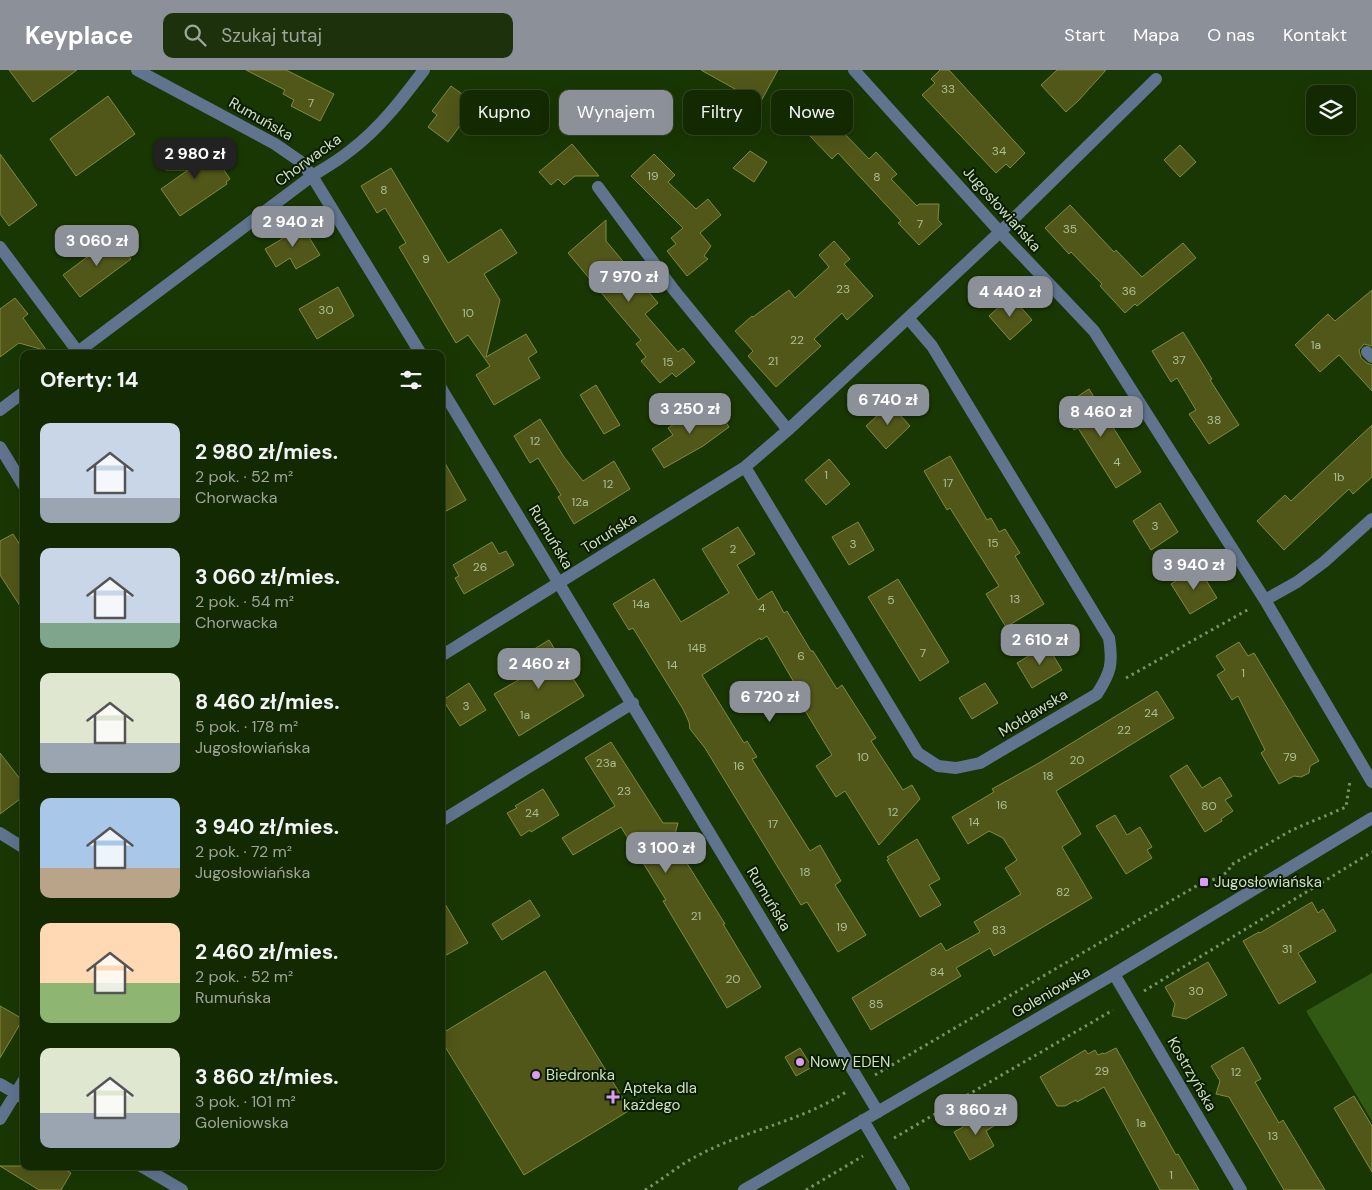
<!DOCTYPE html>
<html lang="pl">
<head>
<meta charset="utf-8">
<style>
  body { margin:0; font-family:"DM Sans",sans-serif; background:#1c310c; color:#f1f3f6; height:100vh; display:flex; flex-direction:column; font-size:19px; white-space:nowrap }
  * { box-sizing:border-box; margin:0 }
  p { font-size:16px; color:#9da699 }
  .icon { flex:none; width:28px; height:28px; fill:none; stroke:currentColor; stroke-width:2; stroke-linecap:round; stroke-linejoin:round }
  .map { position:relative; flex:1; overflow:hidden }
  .sheet { position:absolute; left:20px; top:280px; width:425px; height:820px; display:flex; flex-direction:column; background:#132902; border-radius:10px; box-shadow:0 5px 20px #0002,0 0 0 1px #324524 }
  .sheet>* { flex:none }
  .hud { position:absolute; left:460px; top:20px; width:475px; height:45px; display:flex; gap:10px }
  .tools { position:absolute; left:1306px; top:15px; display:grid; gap:10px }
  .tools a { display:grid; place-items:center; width:50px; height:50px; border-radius:10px; background:#132902; box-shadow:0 5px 20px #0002,0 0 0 1px #324524; font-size:25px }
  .price { position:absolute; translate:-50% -42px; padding:0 11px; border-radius:10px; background:#8c9099; color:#fff; font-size:16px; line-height:32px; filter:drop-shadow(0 1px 2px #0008) }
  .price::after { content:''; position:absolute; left:50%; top:30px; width:15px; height:11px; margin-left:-8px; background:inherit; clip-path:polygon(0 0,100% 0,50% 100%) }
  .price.selected { background:#222; color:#fff }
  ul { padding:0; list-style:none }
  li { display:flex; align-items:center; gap:15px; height:125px; padding:0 20px }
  li span { display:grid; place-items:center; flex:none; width:140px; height:100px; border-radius:10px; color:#555 }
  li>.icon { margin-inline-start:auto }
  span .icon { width:60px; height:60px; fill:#fffc; stroke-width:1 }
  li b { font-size:21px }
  h2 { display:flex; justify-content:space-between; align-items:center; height:60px; padding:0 20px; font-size:21px }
  .chip { padding:0 18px; border-radius:10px; background:#132902; box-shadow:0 5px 20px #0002,0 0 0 1px #324524; font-size:18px; line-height:45px }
  .chip.selected { background:#8c9099; color:#fff }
  header { display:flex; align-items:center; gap:30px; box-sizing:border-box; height:70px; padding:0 25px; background:#8c9099; color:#fff }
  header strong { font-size:24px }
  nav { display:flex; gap:28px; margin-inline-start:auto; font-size:18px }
  .search { width:350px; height:45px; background:#1c310c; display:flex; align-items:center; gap:12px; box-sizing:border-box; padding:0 18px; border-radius:10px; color:#9da699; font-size:19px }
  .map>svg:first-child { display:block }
  .green { fill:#315914 }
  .building { fill:#515718; stroke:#828b39 }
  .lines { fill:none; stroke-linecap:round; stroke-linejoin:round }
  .path { stroke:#789267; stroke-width:3; stroke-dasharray:2.5 4; stroke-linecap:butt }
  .minor { stroke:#60748f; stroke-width:12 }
  .poi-dot { fill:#da9af6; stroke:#0b1c02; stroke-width:2 }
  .labels { text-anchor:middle; stroke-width:4; stroke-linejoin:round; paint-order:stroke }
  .number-label { font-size:12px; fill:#acbf95 }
  .street-label { font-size:15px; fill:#cbe2bf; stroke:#0b1c02 }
  .poi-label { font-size:15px; fill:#cbe2bf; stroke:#0b1c02; text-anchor:start }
</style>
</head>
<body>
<header>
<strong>Keyplace</strong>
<div class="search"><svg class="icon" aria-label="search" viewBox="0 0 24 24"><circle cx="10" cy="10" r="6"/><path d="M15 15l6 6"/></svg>Szukaj tutaj</div>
<nav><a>Start</a><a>Mapa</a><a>O nas</a><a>Kontakt</a></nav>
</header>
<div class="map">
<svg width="1372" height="1120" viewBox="0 0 1372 1120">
  <rect width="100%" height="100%" fill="#193703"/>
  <path class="green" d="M1372,903V1051L1306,941Z"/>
  <path class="building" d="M9,0H77L33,32Z
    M246,0H286L334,24L320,51L291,36L294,30L283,24L285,20Z
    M701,0H778L760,33Z
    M940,0H949L1025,83L1010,98L1006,94L996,103L922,25L935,13L931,9Z
    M1057,0H1106L1079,30L1066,42L1041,15Z
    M451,16L476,34L448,72L428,57L437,45L432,41Z
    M821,25L846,51L839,58L869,89L876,82L897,104L891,109L917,136L919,134H939L938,150L942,154L919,175L898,153L901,151L838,83L832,89L788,43L805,26L812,33Z
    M108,26L135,64L76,106L50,69Z
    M572,74L599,106H575L564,115L558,109L551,115L539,102Z
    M200,75L202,78L207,75L230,109L226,112L227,114L180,146L161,119L188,100H166Z
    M1180,75L1196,92L1180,107L1164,90Z
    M750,81L767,92L754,112L733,98Z
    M0,84L37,135L9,156L0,144Z
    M654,84L675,105L668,112L696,139L708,129L721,145L700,163L711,176L704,186L708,189L687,206L667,181L676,174L671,168L683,158L631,106Z
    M391,98L448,193L501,159L517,183L484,204L500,230L486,287L526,264L537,282L528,288L540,308L494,335L476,305L490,296L468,265L456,273L399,177L406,173L385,138L377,143L361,116Z
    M1070,135L1114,182L1116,180L1142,207L1183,173L1196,188L1137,236L1135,234L1125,243L1100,216L1102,214L1071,182L1069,184L1045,158Z
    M606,150V171L658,233L645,244L678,282L683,278L695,292L676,307L672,303L660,313L641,291L646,287L636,274L641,270L568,183Z
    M295,154L298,159L302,156L320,185L296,199L290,188L276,197L265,179L282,169L279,163Z
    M114,167L131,189L80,227L63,205Z
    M834,171L850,189L844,194L873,226L847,250L842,243L814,269L821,276L776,317L748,286L753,281L735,261L752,246L753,247L789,220L795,228L829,197L819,185Z
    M338,217L354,246L317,269L299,239Z
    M1372,220V276L1364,274L1359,280L1361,288L1367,293L1372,295V321L1339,285L1320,302L1295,275L1328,244L1335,251Z
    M1011,226L1032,250L1010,270L989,246Z
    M15,228L28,244L23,248L47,281L19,273L0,287V239Z
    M1183,262L1212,309L1210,310L1239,355L1209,374L1189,344L1196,340L1177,308L1171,312L1152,281Z
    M596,315L620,355L604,364L580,325Z
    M1089,319L1141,402L1116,418L1078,358L1074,360L1060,338Z
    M890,334L910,356L886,379L866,356Z
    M702,336L707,344L717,338L729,357L703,376L664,398L652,379L673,365L668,358Z
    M540,349L564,387L583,411L614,391L630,419L574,454L558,427L561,425L538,388L530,393L514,366Z
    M1372,355V407L1353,424L1349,419L1284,480L1257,451L1285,425L1291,431Z
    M441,386L466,430L441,444Z
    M950,386L987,450L991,448L999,462L1005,459L1020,483L1015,486L1044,534L1006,557L986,524L999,516L950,438L947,440L924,401Z
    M829,389L850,414L826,435L805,410Z
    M1160,433L1178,462L1151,480L1133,451Z
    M858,452L874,480L849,495L832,467Z
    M738,457L755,484L737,495L758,530L772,521L784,543L787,541L811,581H813L837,619L842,615L876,668L871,671L903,720L912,715L920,729L879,775L845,721L836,727L816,696L832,685L798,629L802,626L767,566L761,570L760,568L702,605L744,673L747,671L757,687L752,689L810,781L820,775L841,811L835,815L866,865L838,882L807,832L801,835L705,678L690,659L689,652L683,639L633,558L629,560L613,534L654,509L681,552L729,523L702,479Z
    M13,464L24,481V542L0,505V471Z
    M492,472L499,484L506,481L514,495L464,524L455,508L459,506L453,495Z
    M1198,497L1217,528L1190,544L1171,514Z
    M898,509L949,592L920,611L868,527Z
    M549,570L584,626L519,666L494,624L522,608L517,600L528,593L523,586Z
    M1239,572L1248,586L1254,583L1319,691L1310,696L1309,703L1301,707L1294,706L1279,714L1261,683L1265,680L1238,626L1232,630L1217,605L1225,600L1216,586Z
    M1047,575L1062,600L1032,618L1017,593Z
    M469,613L486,640L460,656L443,630Z
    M985,613L998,633L972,649L959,628Z
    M1157,621L1174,648L1056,721L1081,764L1062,777L1092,828L994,886L990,878L956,898L961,906L871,960L852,928L941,873L946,881L980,862L974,852L1021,824L1005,798L1017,790L1003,768L989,761L968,774L952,747L994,722L992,719L1039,693Z
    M611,672L663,753H678L673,771L725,854H723L761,917L727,938L663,831L666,830L621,757L573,785L562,768L615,736L585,688Z
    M0,683L24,714V726L0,744Z
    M1187,695L1202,718L1220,707L1232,726L1225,730L1233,741L1221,749L1222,751L1205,762L1170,706Z
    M543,719L559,745L531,762L530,760L521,766L507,743L517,738L515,736Z
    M1115,745L1127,765L1140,757L1152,777L1147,780L1152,788L1126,804L1096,756Z
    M917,769L940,809L929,815L941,835L920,847L887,790L889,789L887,787Z
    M441,827L468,873L441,888Z
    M530,830L540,846L502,870L492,854Z
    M1312,832L1318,843L1323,839L1336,861L1298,883L1316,912L1279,934L1243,871L1259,862L1260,863Z
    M1208,892L1227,925L1186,949L1172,946L1175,934L1165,917Z
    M545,901L630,1040L524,1105L441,970V964Z
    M0,936L23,949L0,988Z
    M1243,977L1261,1009L1255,1012L1279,1053L1283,1050L1325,1120H1284L1229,1027L1216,1024L1220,1011L1211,996Z
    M800,978L812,997L796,1006L785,987Z
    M1116,978L1176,1085L1178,1084L1199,1120H1160L1104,1017L1077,1032L1076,1030L1065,1036H1057L1040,1007L1085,980L1088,984L1095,980L1098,985L1103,983L1104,984Z
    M1354,1026L1372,1056V1102L1334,1038Z
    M972,1047L1000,1052L986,1061L994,1076L970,1090L954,1062L963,1057L966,1050Z
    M0,1096H60L71,1103L61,1120H39Z"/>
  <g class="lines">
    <path class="path" d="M1126,608L1249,539
      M1144,921L1372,782
      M875,1005L1198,815C1209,810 1227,808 1231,795L1292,760L1346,737L1350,711
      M894,1068L1113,940
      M645,1120C663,1109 679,1095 697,1086C745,1060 800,1052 846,1022
      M806,1120L863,1086"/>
    <path class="minor" d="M137,0L275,74L301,92L312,106L421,284
      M854,0L1000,162L1094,261L1265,530L1372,712
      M598,117L674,220L788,360
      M0,177L78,282
      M1367,282L1372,287
      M75,284L312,106C325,98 339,90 351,80C380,58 402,29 424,0
      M441,318L878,1042
      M0,340L24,322
      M0,377L24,416
      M745,397L918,683L938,696L956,698L980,693L1097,624C1111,602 1113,594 1109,568L932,276L908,248
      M1265,530L1297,512L1324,492L1372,449
      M441,586L745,397L788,360L1000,162L1156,9
      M441,751L633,633
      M0,763L24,778
      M1114,904L1241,1120
      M0,1014L24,1028
      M0,1049L24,1010
      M863,1050L904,1120
      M141,1096L182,1120
      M744,1120L1114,904L1372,748"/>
  </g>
  <g class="poi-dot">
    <rect x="1199" y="807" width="10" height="10" rx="2.5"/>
    <circle cx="800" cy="992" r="5"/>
    <circle cx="536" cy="1005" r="5"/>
    <path d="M610.5 1019.5h5v5h5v5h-5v5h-5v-5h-5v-5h5z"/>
  </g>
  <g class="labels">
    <g class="number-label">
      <text x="948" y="23">33</text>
      <text x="311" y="37">7</text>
      <text x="999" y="85">34</text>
      <text x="653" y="110">19</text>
      <text x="877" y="111">8</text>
      <text x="384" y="124">8</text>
      <text x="920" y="158">7</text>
      <text x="1070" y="163">35</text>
      <text x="426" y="193">9</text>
      <text x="843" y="223">23</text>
      <text x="1129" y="225">36</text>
      <text x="326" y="244">30</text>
      <text x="468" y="247">10</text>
      <text x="797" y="274">22</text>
      <text x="1316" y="279">1a</text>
      <text x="1179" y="294">37</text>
      <text x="773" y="295">21</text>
      <text x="668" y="296">15</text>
      <text x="1214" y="354">38</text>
      <text x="535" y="375">12</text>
      <text x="1117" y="396">4</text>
      <text x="826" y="409">1</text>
      <text x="1339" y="411">1b</text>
      <text x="948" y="417">17</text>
      <text x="608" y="418">12</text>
      <text x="580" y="436">12a</text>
      <text x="1155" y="460">3</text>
      <text x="993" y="477">15</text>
      <text x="853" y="478">3</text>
      <text x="733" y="483">2</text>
      <text x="480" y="501">26</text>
      <text x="1015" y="533">13</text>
      <text x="891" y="534">5</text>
      <text x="641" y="538">14a</text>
      <text x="762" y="542">4</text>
      <text x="697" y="582">14B</text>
      <text x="923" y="587">7</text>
      <text x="801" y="590">6</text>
      <text x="672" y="599">14</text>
      <text x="1243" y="607">1</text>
      <text x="466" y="640">3</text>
      <text x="1151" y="647">24</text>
      <text x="525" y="649">1a</text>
      <text x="1124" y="664">22</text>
      <text x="863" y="691">10</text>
      <text x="1290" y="691">79</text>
      <text x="1077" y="694">20</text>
      <text x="606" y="697">23a</text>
      <text x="739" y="700">16</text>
      <text x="1048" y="710">18</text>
      <text x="624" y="725">23</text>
      <text x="1002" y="739">16</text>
      <text x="1209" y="740">80</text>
      <text x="893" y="746">12</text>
      <text x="532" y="747">24</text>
      <text x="974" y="756">14</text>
      <text x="773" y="758">17</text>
      <text x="805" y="806">18</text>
      <text x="1063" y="826">82</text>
      <text x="696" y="850">21</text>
      <text x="842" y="861">19</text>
      <text x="999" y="864">83</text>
      <text x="1287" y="883">31</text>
      <text x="937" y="906">84</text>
      <text x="733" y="913">20</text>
      <text x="1196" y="925">30</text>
      <text x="876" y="938">85</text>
      <text x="1102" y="1005">29</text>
      <text x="1236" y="1006">12</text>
      <text x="1141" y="1057">1a</text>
      <text x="1273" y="1070">13</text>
      <text x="1171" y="1109">1</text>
    </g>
    <g class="street-label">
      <text transform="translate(261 49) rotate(30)" y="5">Rumuńska</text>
      <text transform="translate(308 90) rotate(-36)" y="5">Chorwacka</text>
      <text transform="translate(1002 139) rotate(48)" y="5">Jugosłowiańska</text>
      <text transform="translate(609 463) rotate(-32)" y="5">Toruńska</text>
      <text transform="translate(551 467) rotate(59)" y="5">Rumuńska</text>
      <text transform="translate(1033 643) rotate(-31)" y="5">Mołdawska</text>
      <text transform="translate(769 829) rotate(59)" y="5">Rumuńska</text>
      <text transform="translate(1051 922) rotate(-30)" y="5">Goleniowska</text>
      <text transform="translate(1192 1004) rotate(60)" y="5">Kostrzyńska</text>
    </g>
    <g class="poi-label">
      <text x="1214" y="817">Jugosłowiańska</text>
      <text x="810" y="997">Nowy EDEN</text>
      <text x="546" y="1010">Biedronka</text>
      <text x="623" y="1023">Apteka dla<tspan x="623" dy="17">każdego</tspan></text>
    </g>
  </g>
</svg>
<div class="tools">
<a><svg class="icon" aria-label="layers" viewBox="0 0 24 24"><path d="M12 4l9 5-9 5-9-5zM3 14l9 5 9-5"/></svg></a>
</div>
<b class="price selected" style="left:195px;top:110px">2 980 zł</b>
<b class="price" style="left:293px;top:178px">2 940 zł</b>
<b class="price" style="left:97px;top:197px">3 060 zł</b>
<b class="price" style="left:629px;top:233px">7 970 zł</b>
<b class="price" style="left:1010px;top:248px">4 440 zł</b>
<b class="price" style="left:888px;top:356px">6 740 zł</b>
<b class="price" style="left:690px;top:365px">3 250 zł</b>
<b class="price" style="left:1101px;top:368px">8 460 zł</b>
<b class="price" style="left:1194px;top:521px">3 940 zł</b>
<b class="price" style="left:1040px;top:596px">2 610 zł</b>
<b class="price" style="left:539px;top:620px">2 460 zł</b>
<b class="price" style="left:770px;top:653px">6 720 zł</b>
<b class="price" style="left:666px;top:804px">3 100 zł</b>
<b class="price" style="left:976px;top:1066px">3 860 zł</b>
<div class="hud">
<a class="chip">Kupno</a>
<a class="chip selected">Wynajem</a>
<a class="chip">Filtry</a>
<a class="chip">Nowe</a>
</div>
<section class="sheet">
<h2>Oferty: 14<svg class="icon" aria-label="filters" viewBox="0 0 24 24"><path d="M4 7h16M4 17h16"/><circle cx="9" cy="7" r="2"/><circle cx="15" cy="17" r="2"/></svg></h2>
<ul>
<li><span style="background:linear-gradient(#c9d6e8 75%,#9aa5b1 0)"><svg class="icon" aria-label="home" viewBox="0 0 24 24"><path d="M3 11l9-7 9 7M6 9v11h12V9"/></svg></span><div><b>2 980 zł/mies.</b><p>2 pok. · 52 m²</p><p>Chorwacka</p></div></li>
<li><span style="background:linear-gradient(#c9d6e8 75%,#7fa58c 0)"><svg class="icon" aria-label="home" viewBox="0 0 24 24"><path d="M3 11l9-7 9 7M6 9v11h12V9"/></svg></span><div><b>3 060 zł/mies.</b><p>2 pok. · 54 m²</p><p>Chorwacka</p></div></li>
<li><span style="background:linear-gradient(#dfe7d0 70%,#9aa5b1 0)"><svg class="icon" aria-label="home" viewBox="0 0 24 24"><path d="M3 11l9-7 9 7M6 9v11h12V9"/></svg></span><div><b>8 460 zł/mies.</b><p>5 pok. · 178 m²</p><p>Jugosłowiańska</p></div></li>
<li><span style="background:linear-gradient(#a9c7e8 70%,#b9a48a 0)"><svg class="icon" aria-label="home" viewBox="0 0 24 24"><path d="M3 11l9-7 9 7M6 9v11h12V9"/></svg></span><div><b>3 940 zł/mies.</b><p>2 pok. · 72 m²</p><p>Jugosłowiańska</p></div></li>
<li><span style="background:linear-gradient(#ffd9b3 60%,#8fb573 0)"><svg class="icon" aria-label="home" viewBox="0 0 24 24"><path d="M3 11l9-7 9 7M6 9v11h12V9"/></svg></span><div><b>2 460 zł/mies.</b><p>2 pok. · 52 m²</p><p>Rumuńska</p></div></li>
<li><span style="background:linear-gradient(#dfe7d0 65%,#9aa5b1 0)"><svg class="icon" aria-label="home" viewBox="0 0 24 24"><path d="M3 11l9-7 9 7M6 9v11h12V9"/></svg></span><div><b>3 860 zł/mies.</b><p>3 pok. · 101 m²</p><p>Goleniowska</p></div></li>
</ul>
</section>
</div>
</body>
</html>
